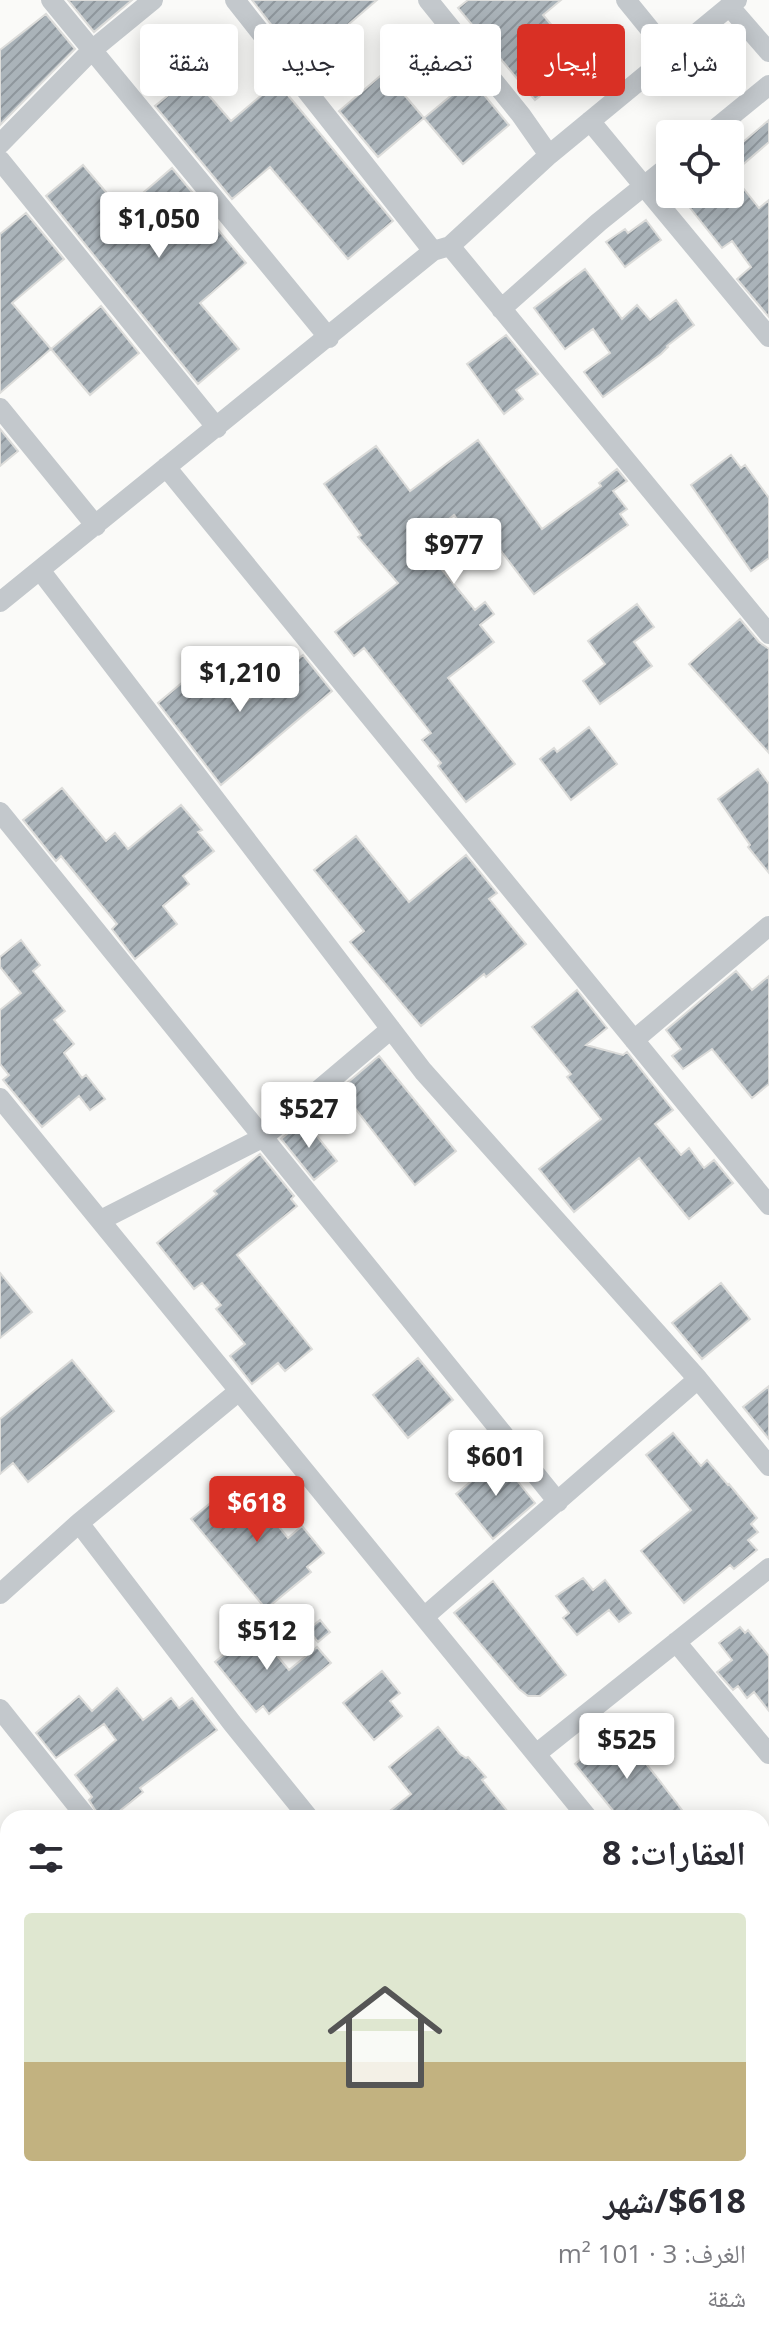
<!DOCTYPE html>
<html lang="ar">
<head>
<meta charset="utf-8">
<style>
  body { margin:0; font-family:"Open Sans","Noto Naskh Arabic",sans-serif; background:#f2f2f3; color:#2b2b33; direction:rtl; height:100vh; display:flex; flex-direction:column; font-size:30px; white-space:nowrap }
  * { box-sizing:border-box; margin:0 }
  p { font-size:26px; color:#7c7c81 }
  .icon { flex:none; width:44px; height:44px; fill:none; stroke:currentColor; stroke-width:2; stroke-linecap:round; stroke-linejoin:round }
  .map { position:relative; flex:1; overflow:hidden; direction:ltr }
  .sheet { position:absolute; left:0px; top:1810px; width:770px; height:538px; display:flex; flex-direction:column; background:#fff; border-radius:24px 24px 0 0; box-shadow:0 4px 20px #0003; direction:rtl }
  .sheet>* { flex:none }
  .hud { position:absolute; left:24px; top:24px; width:722px; height:72px; direction:rtl; display:flex; gap:16px }
  .fabs { position:absolute; left:656px; top:120px; display:grid; gap:16px }
  .fabs a { display:grid; place-items:center; width:88px; height:88px; border-radius:8px; background:#fff; box-shadow:0 4px 20px #0003; font-size:40px }
  .price { position:absolute; translate:-50% -68px; padding:0 18px; border-radius:8px; background:#fff; color:#222; font-size:26px; line-height:52px; filter:drop-shadow(0 2px 4px #0008) }
  .price::after { content:''; position:absolute; left:50%; top:48px; width:24px; height:18px; margin-left:-12px; background:inherit; clip-path:polygon(0 0,100% 0,50% 100%) }
  .price.on { background:#d93025; color:#fff }
  ul { padding:0; list-style:none }
  li { display:grid; align-content:center; gap:16px; height:424px; padding:0 24px }
  li span { display:grid; place-items:center; height:248px; border-radius:8px; color:#555 }
  li>.icon { margin-inline-start:auto }
  span .icon { width:144px; height:144px; fill:#fffc; stroke-width:1 }
  li b { font-size:34px }
  h2 { display:flex; justify-content:space-between; align-items:center; height:96px; padding:0 24px; font-size:34px }
  .tag { padding:0 28px; border-radius:8px; background:#fff; box-shadow:0 4px 20px #0003; font-size:28px; line-height:72px }
  .tag.on { background:#d93025; color:#fff }
  .map>svg:first-child { display:block }
  .building { fill:url(#building-hatch); stroke:#dcdcda; stroke-width:2 }
  .lines { fill:none; stroke-linecap:round; stroke-linejoin:round }
  .minor { stroke:#c3c8cc; stroke-width:20 }
</style>
</head>
<body>
<div class="map">
<svg width="769" height="2347" viewBox="0 0 769 2347">
  <defs>
    <pattern id="building-hatch" width="6" height="6" patternUnits="userSpaceOnUse" patternTransform="scale(2)"><rect width="6" height="6" fill="#aab3b9"/><path d="M-1 1l2-2M0 6l6-6M5 7l2-2" fill="none" stroke="#8e969c"/></pattern>
  </defs>
  <rect width="100%" height="100%" fill="#fafaf8"/>
  <path class="building" d="M68,0H132L94,32Z
    M252,0H377L302,64Z
    M468,0H561L543,15L582,61L535,100L458,8Z
    M46,14L75,49L0,125V50Z
    M385,72L424,118L378,157L339,111Z
    M192,76L231,121L277,82L393,221L348,259L270,167L232,199L155,106Z
    M471,79L509,125L463,164L424,118Z
    M769,120V142L732,174L759,208L769,200V317L737,279L751,267L732,241L722,248L679,194H730V153Z
    M83,165L122,211L172,168L212,216L209,219L246,263L200,303L239,349L198,384L46,196Z
    M26,213L64,259L12,303L51,349L0,393V234Z
    M646,220L661,240L625,267L606,242L625,229L628,233Z
    M585,269L622,319L637,305L650,320L676,300L694,325L667,346L668,347L661,354L603,397L584,372L610,353L593,329L565,349L534,308Z
    M101,306L139,353L90,395L51,349Z
    M506,335L538,374L516,390L523,399L504,414L467,364Z
    M0,429L18,451L0,466Z
    M478,440L542,529L601,486L599,483L617,469L627,481L613,491L627,509L620,514L628,525L534,594L501,551L488,560L454,515L420,543L475,610L485,602L494,614L480,625L494,642L448,678L515,764L466,802L438,766L441,763L422,740L431,733L364,648L354,656L335,632L398,583L358,537L361,535L324,484L376,446L410,491Z
    M731,455L741,468L745,465L769,498V558L751,571L691,485Z
    M637,604L654,627L634,642L652,666L600,704L583,681L605,664L588,641Z
    M740,619L759,642L769,649V753L689,664Z
    M303,655L332,691L221,785L158,703L208,661L243,704Z
    M589,727L617,764L571,800L540,759L554,748L557,752Z
    M758,769L769,784V873L748,847L750,845L718,799Z
    M62,788L106,841L115,833L128,849L181,805L202,830L198,832L214,851L183,876L189,884L163,906L177,924L135,959L112,929L117,924L61,856L56,861L23,820Z
    M356,836L409,902L466,855L497,893L489,899L526,944L486,977L484,974L421,1026L350,942L364,931L314,870Z
    M21,940L40,965L33,971L65,1011L54,1020L74,1044L64,1053L82,1078L86,1075L105,1099L90,1110L79,1096L42,1127L3,1080L9,1075L0,1064V1010L21,993L0,967V957Z
    M736,971L752,990L769,976V1084L752,1098L712,1049L683,1069L672,1056L681,1049L666,1030Z
    M577,990L607,1028L586,1045L623,1055L627,1052L673,1110L655,1124L681,1155L689,1148L704,1168L714,1160L733,1183L689,1219L639,1158L574,1212L539,1169L601,1119L567,1077L571,1074L532,1027Z
    M379,1056L456,1151L415,1185L340,1089Z
    M304,1120L337,1161L314,1180L281,1139Z
    M260,1154L294,1196L291,1199L297,1206L237,1255L312,1349L285,1371L278,1363L252,1384L230,1356L245,1344L216,1309L221,1305L202,1283L194,1289L157,1243L217,1194L214,1191Z
    M0,1273L32,1312L0,1338Z
    M721,1283L750,1319L702,1359L672,1323Z
    M418,1358L453,1400L408,1438L373,1395Z
    M72,1360L114,1411L28,1482L13,1463L0,1474V1419Z
    M769,1386V1439L743,1407Z
    M673,1433L701,1466L707,1460L728,1485L729,1484L757,1518L751,1524L758,1532L748,1540L757,1550L734,1569L730,1565L684,1603L641,1551L691,1510L646,1455Z
    M499,1458L535,1503L493,1539L456,1494Z
    M240,1479L288,1538L302,1526L324,1553L307,1567L311,1572L266,1609L191,1519Z
    M583,1578L593,1590L605,1580L631,1613L619,1622L609,1610L577,1635L563,1618L569,1613L556,1596Z
    M493,1581L566,1675L540,1696H528L519,1689L454,1613Z
    M320,1620L330,1632L318,1642L308,1630Z
    M740,1627L745,1633L748,1630L769,1656V1711L754,1692L747,1698L738,1686L733,1690L717,1672L732,1660L719,1643Z
    M255,1629L289,1670L317,1647L331,1663L269,1714L263,1706L256,1712L215,1662Z
    M382,1671L400,1693L390,1701L402,1716L374,1740L343,1703Z
    M117,1688L143,1720L171,1698L179,1708L192,1698L217,1730L140,1788L143,1792L111,1818H100L89,1800L92,1797L75,1775L116,1740L104,1724L56,1758L36,1733L79,1696L92,1711Z
    M438,1727L460,1754L466,1758L468,1757L486,1777L482,1780L513,1818H381L411,1794L389,1767Z
    M618,1729L656,1776L688,1818H619L575,1764Z"/>
  <g class="lines">
    <path class="minor" d="M51,0L329,338
      M235,0L433,251
      M428,0L521,115L549,155
      M626,0L670,54
      M729,6L769,52
      M590,121L769,337
      M709,134L769,85
      M0,144L92,50L153,0
      M0,160L217,428
      M450,246L769,634
      M501,309L599,222L670,165
      M0,408L96,526
      M166,467L769,1205
      M40,570L423,1071L698,1379L769,1466
      M0,602L433,251L450,246L549,155L737,0
      M0,812L558,1502
      M634,1040L769,926
      M0,1098L588,1818
      M101,1220L262,1138L391,1029
      M79,1523L232,1723L309,1818
      M0,1594L79,1523L239,1391
      M424,1617L698,1379
      M676,1642L769,1754
      M0,1709L87,1818
      M536,1754L769,1568
      M762,2030L769,2039
      M762,2278L769,2272
      M0,2282L8,2292
      M0,2315L8,2308
      M47,2340L53,2347
      M517,2340L523,2347
      M741,2340L747,2347
      M680,2347L689,2340"/>
  </g>
</svg>
<div class="fabs">
<a><svg class="icon" aria-label="locate" viewBox="0 0 24 24"><circle cx="12" cy="12" r="6"/><path d="M12 2v4M12 18v4M2 12h4M18 12h4"/></svg></a>
</div>
<b class="price" style="left:159px;top:260px">$1,050</b>
<b class="price" style="left:454px;top:586px">$977</b>
<b class="price" style="left:240px;top:714px">$1,210</b>
<b class="price" style="left:309px;top:1150px">$527</b>
<b class="price" style="left:496px;top:1498px">$601</b>
<b class="price on" style="left:257px;top:1544px">$618</b>
<b class="price" style="left:267px;top:1672px">$512</b>
<b class="price" style="left:627px;top:1781px">$525</b>
<div class="hud">
<a class="tag">شراء</a>
<a class="tag on">إيجار</a>
<a class="tag">تصفية</a>
<a class="tag">جديد</a>
<a class="tag">شقة</a>
</div>
<section class="sheet">
<h2>العقارات: 8<svg class="icon" aria-label="filters" viewBox="0 0 24 24"><path d="M4 7h16M4 17h16"/><circle cx="9" cy="7" r="2"/><circle cx="15" cy="17" r="2"/></svg></h2>
<ul>
<li><span style="background:linear-gradient(#dfe7d0 60%,#c2b280 0)"><svg class="icon" aria-label="home" viewBox="0 0 24 24"><path d="M3 11l9-7 9 7M6 9v11h12V9"/></svg></span><div><b>$618/شهر</b><p>الغرف: 3 · 101 m²</p><p>شقة</p></div></li>
</ul>
</section>
</div>
</body>
</html>
